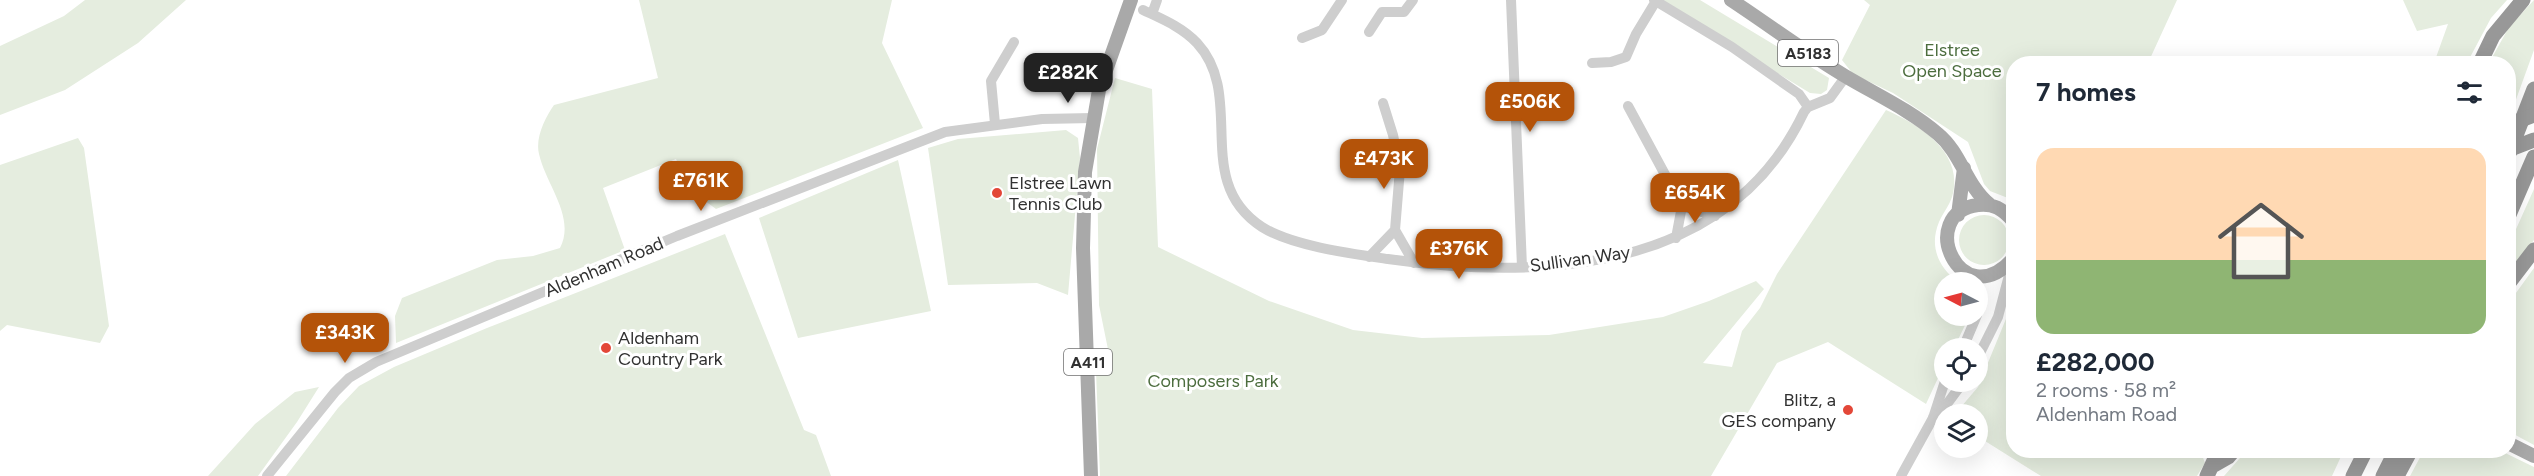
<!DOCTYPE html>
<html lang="en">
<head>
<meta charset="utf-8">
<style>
  body { margin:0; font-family:Figtree,sans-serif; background:#f2f2f3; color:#1f2937; height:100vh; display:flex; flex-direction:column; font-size:22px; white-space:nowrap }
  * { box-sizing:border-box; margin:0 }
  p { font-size:20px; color:#747a83 }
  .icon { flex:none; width:33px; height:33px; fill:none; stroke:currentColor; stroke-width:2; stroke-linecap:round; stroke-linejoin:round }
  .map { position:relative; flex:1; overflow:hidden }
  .side { position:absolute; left:2006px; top:56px; width:510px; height:402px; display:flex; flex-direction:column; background:#fff; border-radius:24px; box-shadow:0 6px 24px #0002 }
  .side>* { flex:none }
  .needle { width:39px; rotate:276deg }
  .fabs { position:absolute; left:1934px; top:272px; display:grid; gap:12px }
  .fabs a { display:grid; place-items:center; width:54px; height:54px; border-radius:50%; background:#fff; box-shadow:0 6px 24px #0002; font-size:30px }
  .price { position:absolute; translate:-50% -51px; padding:0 14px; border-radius:12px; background:#b45309; color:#fff; font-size:20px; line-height:39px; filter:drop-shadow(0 2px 3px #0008) }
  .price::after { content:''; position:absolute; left:50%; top:36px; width:18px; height:14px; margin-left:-9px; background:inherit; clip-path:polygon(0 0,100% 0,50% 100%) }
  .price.on { background:#222; color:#fff }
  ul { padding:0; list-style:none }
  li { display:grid; align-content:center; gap:12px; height:318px; padding:0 30px }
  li+li { border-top:2px solid #e0e1e3 }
  li span { display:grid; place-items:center; height:186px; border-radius:18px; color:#555 }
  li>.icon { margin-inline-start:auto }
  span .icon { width:108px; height:108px; fill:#fffc; stroke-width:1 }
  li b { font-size:26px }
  h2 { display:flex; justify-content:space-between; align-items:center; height:72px; padding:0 30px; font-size:26px }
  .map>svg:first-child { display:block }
  .green { fill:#e5eddf }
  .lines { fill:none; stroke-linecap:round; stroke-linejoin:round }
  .minor { stroke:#cecece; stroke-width:10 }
  .major { stroke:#a9a9a9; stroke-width:14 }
  .highway { stroke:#989898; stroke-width:15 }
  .highway-bridge { stroke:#989898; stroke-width:15 }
  .poi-dot { fill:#e34738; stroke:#fff; stroke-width:2 }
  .labels { text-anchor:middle; stroke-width:6; stroke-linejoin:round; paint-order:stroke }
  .shield { fill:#fff; stroke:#6f6f6f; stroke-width:1.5 }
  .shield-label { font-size:16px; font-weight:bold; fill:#313131 }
  .park-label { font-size:18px; fill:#4c6d3e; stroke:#fff }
  .poi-label { font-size:18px; fill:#313131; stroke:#fff; text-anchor:start }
  .street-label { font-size:18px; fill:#313131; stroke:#fff }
</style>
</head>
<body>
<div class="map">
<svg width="2534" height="476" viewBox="0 0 2534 476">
  <rect width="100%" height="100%" fill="#fff"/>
  <path class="green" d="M85,0H186L138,43L65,90L0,115V46L64,16Z
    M639,0H892L882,43L923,128L716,209L689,189L676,159L603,188L625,250L396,343L395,316L402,298L497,260L533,256L560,248C576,217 546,185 539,154C535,138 545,118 554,105L658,78Z
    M1657,0H1700L1829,78L1827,90L1821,94L1810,93Z
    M1864,0H2177L2148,63H2013V200L1990,191L1984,184L1968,142L1893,93L1853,74L1842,60L1870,5Z
    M2403,0H2507L2491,18L2467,63H2434L2448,24L2417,31Z
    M2534,0V50L2510,116L2508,117V63H2489L2509,27Z
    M1115,78L1152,89L1158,247L1269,301L1353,330L1422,338L1549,335L1663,317L1709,301L1756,281L1764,289L1703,363L1732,367L1742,331L1760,308L1777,274L1886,110C1920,125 1965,153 1952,197C1949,206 1943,213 1939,222C1929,246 1938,267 1958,282H1944V315H1969L1968,319L1954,348H1944V365L1926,404L1828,342L1777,363L1711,476H1100L1096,371L1112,369L1099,305L1097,149Z
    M1066,130L1078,138L1080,158L1068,295L1037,283L948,285L928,148L958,139Z
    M78,138L84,148L109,326L100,343L7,325L0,331V165Z
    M898,160L931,311L798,338L759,218Z
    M2534,189V240L2508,274V247Z
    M1959 240a25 25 0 1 1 50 0a25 25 0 1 1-50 0Z
    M725,234L804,430L816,435L831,476H286L338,408L359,386L394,367L487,328Z
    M2534,268V445L2508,431V304Z
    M2008,314H2013V450H2200L2205,463L2197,476H2041L1977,436V414H1955L1978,387Z
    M319,387L297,422L258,476H208L255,424L295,392Z
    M2247,450H2344L2332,476H2224Z
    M2424,450H2499L2534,467V476H2410Z"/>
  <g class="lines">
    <path class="minor" d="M1511,0L1522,267
      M1654,0L1732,47L1799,94L1808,107
      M1143,10C1162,19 1182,27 1197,43C1247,97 1191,181 1262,227C1292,246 1353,254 1388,259C1543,281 1728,272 1804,112L1808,107L1830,98L1846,76
      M1152,14L1157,0
      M1369,32L1382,12H1404L1413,0
      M1302,38L1322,30L1342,0
      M1592,63L1611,62L1626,57L1636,34L1656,1
      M1383,103L1393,135L1400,169L1395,230L1414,263
      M1628,106L1682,206L1676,238
      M995,124L991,81L1014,42
      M1682,206L1715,216
      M1369,257L1395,230
      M1977,286L1979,299L1977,315
      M1963,348L1977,315
      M1977,359L1998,317L2013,260
      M1933,417L1944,408L1964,381
      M267,476L335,392L349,378L376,362L677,236L945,132L1042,119L1093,118
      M1901,476L1933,418L1945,381"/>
    <path class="major" d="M1731,0C1769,25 1806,53 1845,76C1877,95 1910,110 1938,134C1961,153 1966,185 1989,204
      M1958,215L1964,168
      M2013,221C2003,209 1993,203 1978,205C1915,213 1960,317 2013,259
      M2508,443L2534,456
      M1091,476L1083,248L1085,172L1099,90L1131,0"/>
    <path class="highway" d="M2480,63L2493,36L2523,0
      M2508,156L2534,89
      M2508,217L2534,157
      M2508,284L2534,250
      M2214,465L2228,457L2234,450
      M2207,476L2219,450
      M2353,476L2366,450
      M2383,476L2396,450
      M2397,476L2411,450"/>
    <path class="highway-bridge" d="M2508,125L2534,115
      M2508,150L2534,140"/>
  </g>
  <g class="poi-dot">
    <circle cx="997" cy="193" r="6"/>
    <circle cx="606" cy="348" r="6"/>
    <circle cx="1848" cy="410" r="6"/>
  </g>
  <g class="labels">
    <g class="shield">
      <rect x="1778" y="40" width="60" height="26" rx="4.5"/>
      <rect x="1064" y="349" width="48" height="26" rx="4.5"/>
    </g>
    <g class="shield-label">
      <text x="1808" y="59">A5183</text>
      <text x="1088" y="368">A411</text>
    </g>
    <g class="park-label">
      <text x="1952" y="56">Elstree<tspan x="1952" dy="21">Open Space</tspan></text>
      <text x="1213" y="387">Composers Park</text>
    </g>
    <g class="poi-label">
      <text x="1009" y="189">Elstree Lawn<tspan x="1009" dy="21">Tennis Club</tspan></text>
      <text x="618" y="344">Aldenham<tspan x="618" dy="21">Country Park</tspan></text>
      <text x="1836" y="406" text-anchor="end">Blitz, a<tspan x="1836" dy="21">GES company</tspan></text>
    </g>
    <g class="street-label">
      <text transform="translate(1580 259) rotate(-8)" y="6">Sullivan Way</text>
      <text transform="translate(604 267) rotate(-23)" y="6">Aldenham Road</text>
    </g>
  </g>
</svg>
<div class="fabs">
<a><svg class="needle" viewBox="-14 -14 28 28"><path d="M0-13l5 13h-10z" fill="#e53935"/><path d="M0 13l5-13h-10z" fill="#747a83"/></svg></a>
<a><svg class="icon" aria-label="locate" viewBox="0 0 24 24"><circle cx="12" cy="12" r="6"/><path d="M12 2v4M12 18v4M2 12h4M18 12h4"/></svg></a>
<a><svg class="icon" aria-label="layers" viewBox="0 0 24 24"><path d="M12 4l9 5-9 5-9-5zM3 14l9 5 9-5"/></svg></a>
</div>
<b class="price on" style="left:1068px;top:104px">£282K</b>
<b class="price" style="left:1530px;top:133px">£506K</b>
<b class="price" style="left:1384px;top:190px">£473K</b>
<b class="price" style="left:701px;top:212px">£761K</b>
<b class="price" style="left:1695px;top:224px">£654K</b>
<b class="price" style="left:1459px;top:280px">£376K</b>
<b class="price" style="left:345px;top:364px">£343K</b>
<section class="side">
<h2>7 homes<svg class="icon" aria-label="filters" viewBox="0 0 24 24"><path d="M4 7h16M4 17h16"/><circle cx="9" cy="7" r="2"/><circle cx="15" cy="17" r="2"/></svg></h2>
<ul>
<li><span style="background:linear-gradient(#ffd9b3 60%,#8fb573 0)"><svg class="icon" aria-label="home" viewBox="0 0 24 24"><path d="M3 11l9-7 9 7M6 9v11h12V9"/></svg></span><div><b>£282,000</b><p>2 rooms · 58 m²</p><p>Aldenham Road</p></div></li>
</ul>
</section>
</div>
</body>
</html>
